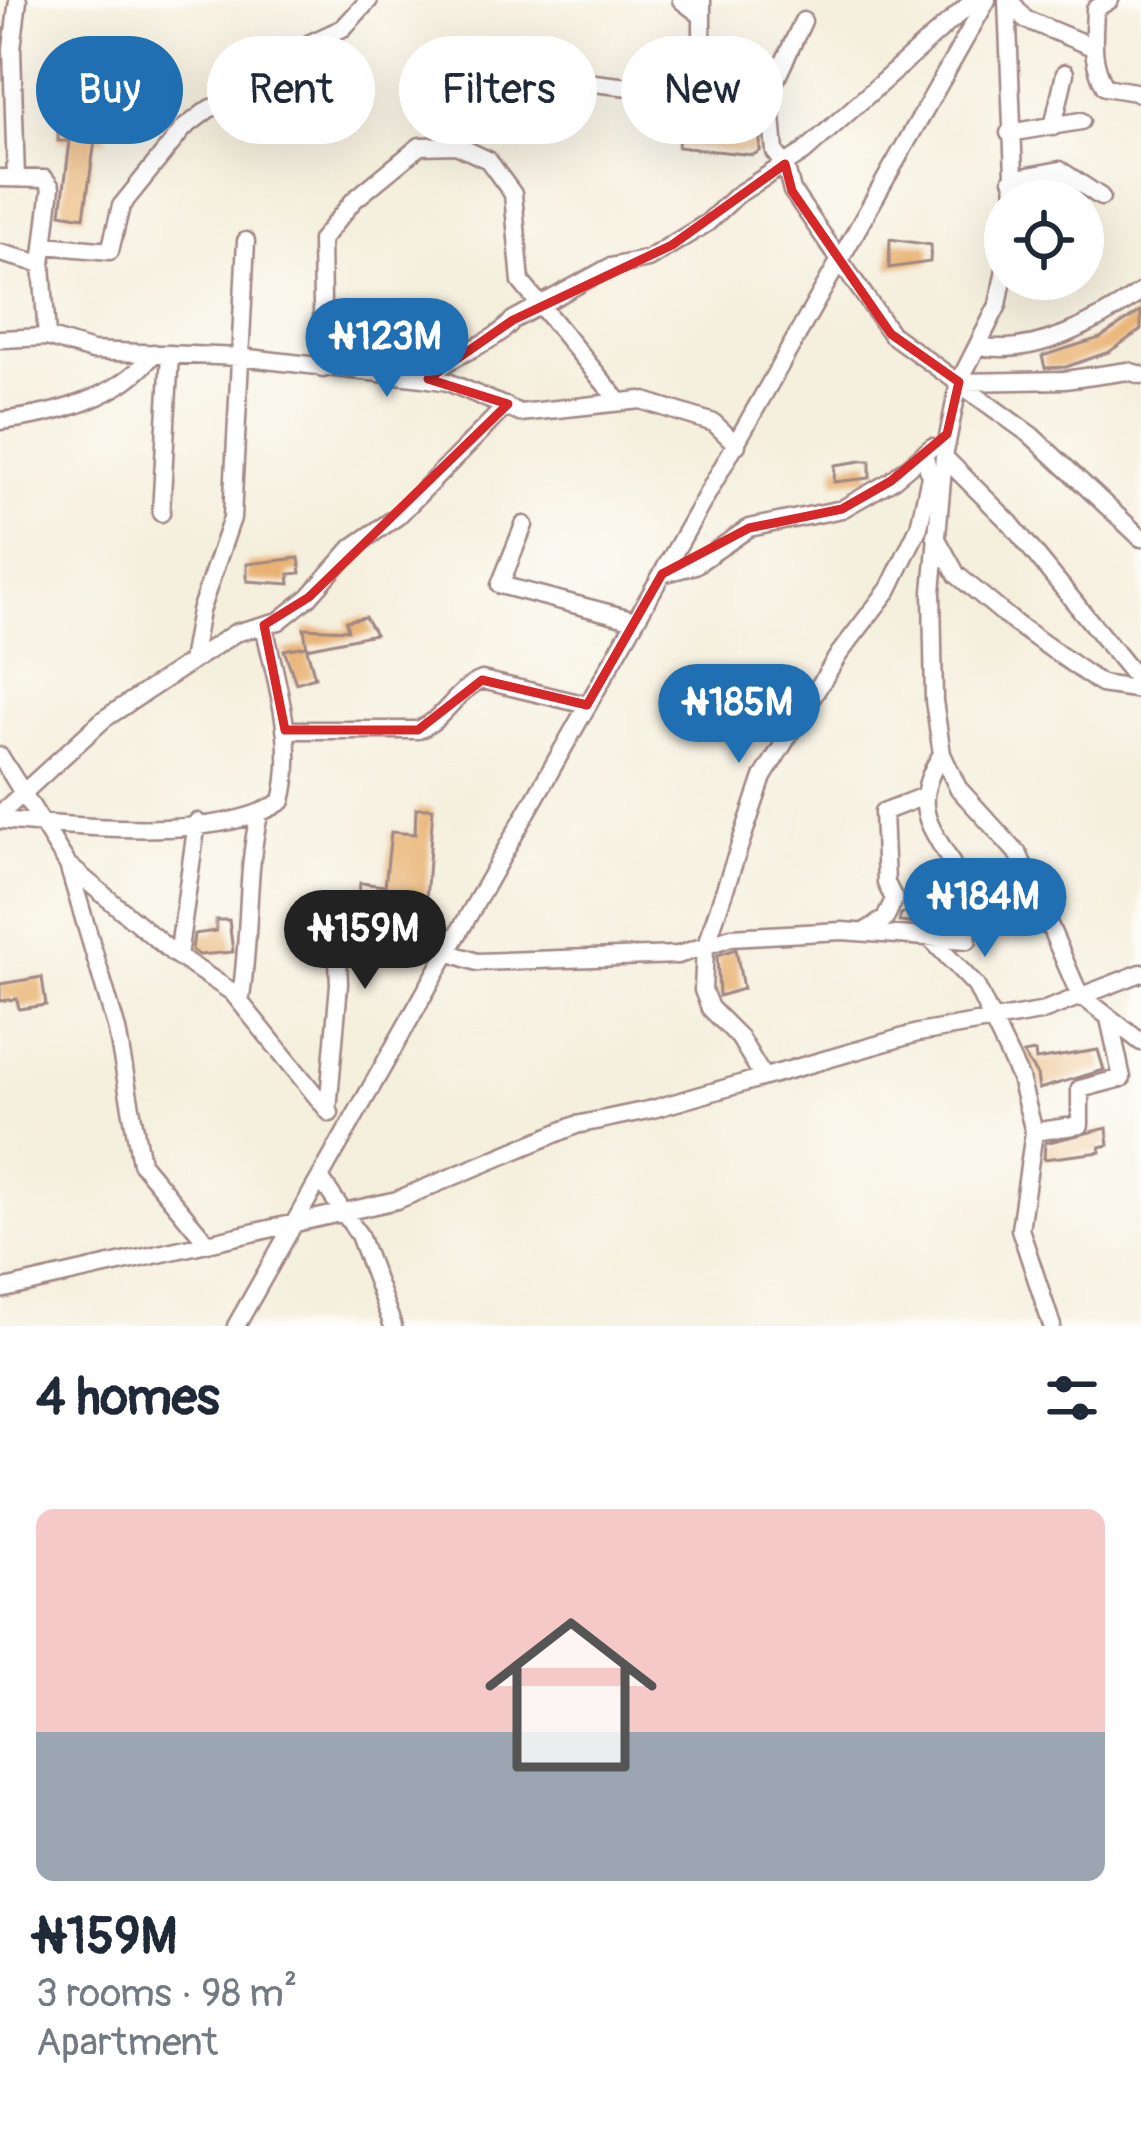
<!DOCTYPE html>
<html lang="en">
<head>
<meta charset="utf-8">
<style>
  body { margin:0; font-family:Pangolin,sans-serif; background:#f6f6f7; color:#1f2937; height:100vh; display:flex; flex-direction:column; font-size:45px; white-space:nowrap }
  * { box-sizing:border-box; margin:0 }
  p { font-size:39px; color:#747a83 }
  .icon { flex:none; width:66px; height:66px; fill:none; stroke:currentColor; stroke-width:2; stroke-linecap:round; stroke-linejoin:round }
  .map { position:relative; height:1326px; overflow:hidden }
  .panel { display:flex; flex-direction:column; background:#fff; flex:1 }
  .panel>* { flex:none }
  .top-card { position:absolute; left:36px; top:36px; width:1071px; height:108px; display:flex; gap:24px }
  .tools { position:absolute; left:984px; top:180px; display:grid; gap:24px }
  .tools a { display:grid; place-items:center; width:120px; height:120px; border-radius:50%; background:#fff; box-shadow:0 12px 48px #0002; font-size:60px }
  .price { position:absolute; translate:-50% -102px; padding:0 27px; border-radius:42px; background:#1f6fb2; color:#fff; font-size:39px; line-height:78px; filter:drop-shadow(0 3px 6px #0008) }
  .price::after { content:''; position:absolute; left:50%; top:72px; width:36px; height:27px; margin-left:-18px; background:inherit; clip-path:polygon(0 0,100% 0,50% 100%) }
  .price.current { background:#222; color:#fff }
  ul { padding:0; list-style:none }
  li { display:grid; align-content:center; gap:24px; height:636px; padding:0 36px }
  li+li { border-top:3px solid #e0e1e3 }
  li span { display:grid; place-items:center; height:372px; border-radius:18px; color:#555 }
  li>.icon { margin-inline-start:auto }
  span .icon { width:216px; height:216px; fill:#fffc; stroke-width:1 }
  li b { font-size:51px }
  h2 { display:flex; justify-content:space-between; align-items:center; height:144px; padding:0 36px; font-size:51px }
  .chip { padding:0 42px; border-radius:54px; background:#fff; box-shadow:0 12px 48px #0002; font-size:42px; line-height:108px }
  .chip.current { background:#1f6fb2; color:#fff }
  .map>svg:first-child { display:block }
  .building { fill:#e9b272 }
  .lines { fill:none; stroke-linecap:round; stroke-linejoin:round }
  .minor-casing { stroke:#a08784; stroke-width:21 }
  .minor { stroke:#fff; stroke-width:16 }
  .marked { fill:none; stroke:#d62828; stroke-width:9; stroke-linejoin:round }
</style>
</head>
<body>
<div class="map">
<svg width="1141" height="1326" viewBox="0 0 1141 1326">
  <rect width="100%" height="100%" fill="#fdfcf7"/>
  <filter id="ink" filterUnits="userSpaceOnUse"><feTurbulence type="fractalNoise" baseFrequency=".00833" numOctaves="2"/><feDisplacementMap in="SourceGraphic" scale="24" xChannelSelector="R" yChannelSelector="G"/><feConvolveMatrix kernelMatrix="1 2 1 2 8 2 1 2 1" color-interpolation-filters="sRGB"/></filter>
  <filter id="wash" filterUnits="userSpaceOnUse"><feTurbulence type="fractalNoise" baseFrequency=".004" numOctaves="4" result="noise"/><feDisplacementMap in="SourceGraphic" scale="48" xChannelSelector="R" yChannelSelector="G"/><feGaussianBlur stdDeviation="2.7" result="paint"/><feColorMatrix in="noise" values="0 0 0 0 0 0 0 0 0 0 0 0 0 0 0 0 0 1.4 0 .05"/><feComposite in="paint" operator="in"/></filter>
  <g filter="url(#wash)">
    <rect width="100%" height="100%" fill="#f5efdd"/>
    <g id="blocks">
      <path class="building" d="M59,77H109L106,141H95L84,217L61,213L70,141H58Z
        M739,95V110L749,111L748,129L760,130V151L753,155L678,147L679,135L656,133L657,111L683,113L682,101Z
        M890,239L931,245L930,262L889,268Z
        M1141,311V330L1109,352L1066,367L1045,368L1042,356L1100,338Z
        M861,461H870V478L834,482L835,465Z
        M299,558L301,573L289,574L290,584L247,581V564Z
        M365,617L375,634L307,648L304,628L348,630L346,621Z
        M306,646L315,677L296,683L284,650Z
        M416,808H433L425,913L383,909L384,897L359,894L360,883L385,886L391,832L415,834Z
        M921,884L926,905L935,901L941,914L918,924L899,922L901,914L914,910L908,887Z
        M216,920H229L233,952L199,955L192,950L194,934L216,931Z
        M736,949L743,989L719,996L717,955Z
        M42,977L46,1005L19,1009L17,999L0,1001V984Z
        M1098,1050L1104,1070L1039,1089L1037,1075L1023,1054L1035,1052L1036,1060Z
        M1107,1128L1109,1145L1100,1147L1101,1152L1044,1159L1045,1143Z"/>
    </g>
  </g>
  <g filter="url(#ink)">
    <use href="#blocks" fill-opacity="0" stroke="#a08784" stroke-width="3"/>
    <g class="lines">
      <g class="minor-casing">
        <path id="minor" d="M681,0L701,15
          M702,0V45L712,62L723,76L770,92L775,152L785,164L792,191L891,334L1032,436L1141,538
          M1007,0L1015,201
          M1010,0L1025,19L1090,46
          M1110,0L1095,9C1094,41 1090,58 1105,87L1141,93
          M471,63C558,77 648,99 735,83
          M770,92L803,21
          M1053,127L1065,73
          M1009,133L1081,121
          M0,178L45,179L51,187L42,264L47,337
          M16,178L12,49L18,0
          M1012,179L1060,170L1101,197
          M45,245L110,251L121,206L184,128L209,109L253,93L308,44L343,28L369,0
          M0,253L42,264
          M1005,269L998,305L959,382L944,457L932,592L934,701L942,754L958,788L1019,855L1079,994L1141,1042
          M0,339L47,337L92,351L240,357L423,378L448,382L520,413L641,400L714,423L737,445
          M980,346C1033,357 1098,322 1141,292
          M323,369L321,240L354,200L420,146L456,145L488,160L513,194L521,282L619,401
          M428,379C452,351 492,347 513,320L610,267L648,259L707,223L737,195L804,152L974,0
          M959,382L1065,380L1128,371L1141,375
          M0,421C54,415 121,398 154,353
          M944,457L1010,523L1141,684
          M161,513L170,354
          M524,525L500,585L635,620
          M935,535L957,575L1016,624L1101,684L1141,690
          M662,574L695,565L749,528L842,509L891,481L932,447
          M191,661L200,611L232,518L246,241
          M285,730H418C446,719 455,690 482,680L587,705
          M0,756L68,865L117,1030L141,1163L205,1240
          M0,814L104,719L235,633L279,621L309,597L353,547L398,516L506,406
          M0,820C72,826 221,843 282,801C297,744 276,682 264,625
          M68,865L173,953L232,992L330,1113
          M867,930L885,919L894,899L886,883L883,812L924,796
          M929,937L976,986L1020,1078L1034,1132L1020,1229L1052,1326
          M178,956L197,822
          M240,1002C251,940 245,877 259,815
          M762,1075L739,1037L710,1008L703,990L705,948L763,777L839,654L889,589L919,527L930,476L924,453
          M328,1110L339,984L336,914L477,962L678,955L731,937L842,931L968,940C965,923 967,900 961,883C939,830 903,814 942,754
          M1034,1132L1080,1125V1089L1122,1078L1109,1018
          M320,1178L359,1235L393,1326
          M0,1290L397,1200L576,1125L653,1109L918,1033L1040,1012L1141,973
          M236,1326L987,0"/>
      </g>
      <use href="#minor" class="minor"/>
    </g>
  </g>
  <path class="marked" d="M785,164L792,191L891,334L959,382L947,434L891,481L842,509L749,528L662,574L587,705L482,680L418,730H285L264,625L309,597L508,404L428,379L513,320L672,245Z"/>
</svg>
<div class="tools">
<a><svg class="icon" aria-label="locate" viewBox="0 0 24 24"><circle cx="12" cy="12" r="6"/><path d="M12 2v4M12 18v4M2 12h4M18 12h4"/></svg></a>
</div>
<b class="price" style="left:387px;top:400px">₦123M</b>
<b class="price" style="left:739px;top:766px">₦185M</b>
<b class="price" style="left:985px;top:960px">₦184M</b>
<b class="price current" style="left:365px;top:992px">₦159M</b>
<div class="top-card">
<a class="chip current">Buy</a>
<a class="chip">Rent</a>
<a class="chip">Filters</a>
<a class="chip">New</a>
</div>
</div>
<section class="panel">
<h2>4 homes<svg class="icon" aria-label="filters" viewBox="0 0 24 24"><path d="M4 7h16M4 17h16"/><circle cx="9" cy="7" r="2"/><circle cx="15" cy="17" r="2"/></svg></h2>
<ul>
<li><span style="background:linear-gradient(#f6c9c9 60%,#9aa5b1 0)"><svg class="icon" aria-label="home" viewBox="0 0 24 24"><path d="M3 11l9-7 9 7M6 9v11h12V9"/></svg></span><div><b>₦159M</b><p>3 rooms · 98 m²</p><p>Apartment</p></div></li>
</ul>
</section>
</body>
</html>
